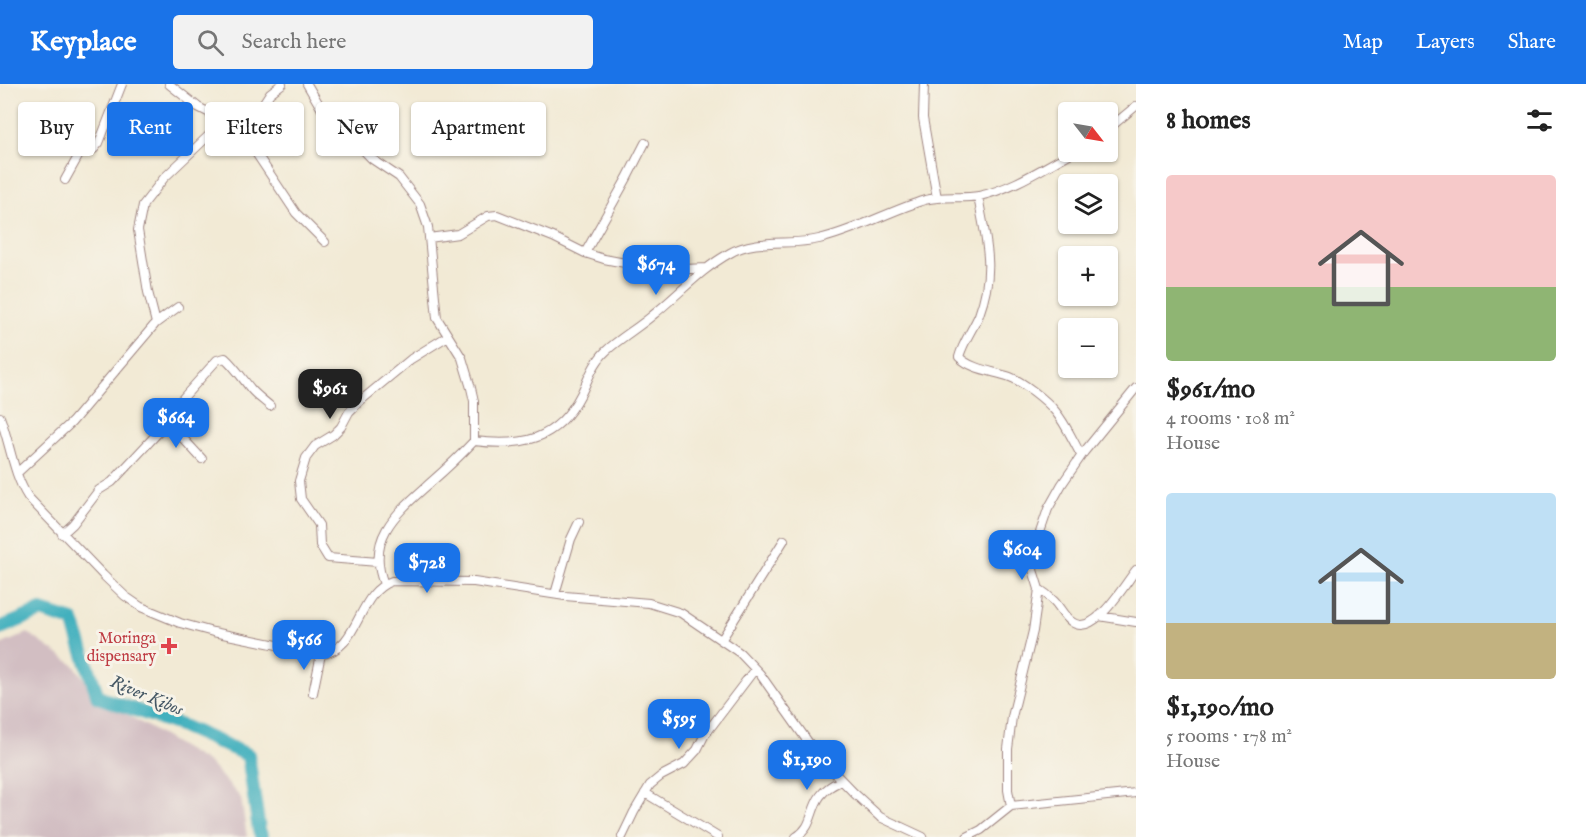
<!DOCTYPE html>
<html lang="en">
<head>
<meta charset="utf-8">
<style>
  body { margin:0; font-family:"IM FELL English",serif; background:#f2f2f2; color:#222; height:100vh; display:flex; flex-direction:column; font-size:22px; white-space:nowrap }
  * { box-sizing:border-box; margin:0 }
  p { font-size:20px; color:#767676 }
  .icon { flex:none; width:33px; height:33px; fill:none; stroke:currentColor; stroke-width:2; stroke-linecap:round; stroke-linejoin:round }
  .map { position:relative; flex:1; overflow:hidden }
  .side { display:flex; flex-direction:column; background:#fff; width:450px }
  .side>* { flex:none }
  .banner { position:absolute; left:18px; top:18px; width:570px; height:54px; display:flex; gap:12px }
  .needle { width:39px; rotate:121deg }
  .controls { position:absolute; left:1058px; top:18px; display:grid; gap:12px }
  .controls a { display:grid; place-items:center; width:60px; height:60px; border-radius:6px; background:#fff; box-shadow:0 2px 4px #0004; font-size:30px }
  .price { position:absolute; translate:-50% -51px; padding:0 14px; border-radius:12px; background:#1a73e8; color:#fff; font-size:20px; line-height:39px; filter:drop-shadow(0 2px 3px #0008) }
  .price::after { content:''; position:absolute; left:50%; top:36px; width:18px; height:14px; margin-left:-9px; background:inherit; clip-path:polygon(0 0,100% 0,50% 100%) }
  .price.current { background:#222; color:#fff }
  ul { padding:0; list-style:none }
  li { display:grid; align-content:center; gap:12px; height:318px; padding:0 30px }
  li span { display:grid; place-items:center; height:186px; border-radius:6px; color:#555 }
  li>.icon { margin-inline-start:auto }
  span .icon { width:108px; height:108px; fill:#fffc; stroke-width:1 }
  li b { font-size:26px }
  h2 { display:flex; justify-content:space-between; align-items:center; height:72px; padding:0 30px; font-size:26px }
  .pill { padding:0 21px; border-radius:6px; background:#fff; box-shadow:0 2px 4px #0004; font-size:21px; line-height:54px }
  .pill.current { background:#1a73e8; color:#fff }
  header { display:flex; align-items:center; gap:36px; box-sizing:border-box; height:84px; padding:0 30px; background:#1a73e8; color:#fff }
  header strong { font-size:28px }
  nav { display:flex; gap:33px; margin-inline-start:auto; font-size:21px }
  .search { width:420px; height:54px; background:#f2f2f2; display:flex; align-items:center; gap:15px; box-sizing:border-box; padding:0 21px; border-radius:6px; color:#767676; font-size:22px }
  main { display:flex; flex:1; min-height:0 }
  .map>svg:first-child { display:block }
  .industrial { fill:#d2bec2 }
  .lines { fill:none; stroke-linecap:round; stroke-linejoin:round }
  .river { stroke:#42b0be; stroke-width:14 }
  .street-casing { stroke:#9e8480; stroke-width:10 }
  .street { stroke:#fff; stroke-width:8 }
  .health-dot { fill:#e0444e; stroke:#f7f3e8; stroke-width:2 }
  .labels { text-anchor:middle; stroke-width:6; stroke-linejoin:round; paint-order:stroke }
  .health-label { font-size:16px; fill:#be3a42; stroke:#f7f3e8; text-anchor:end }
  .water-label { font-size:18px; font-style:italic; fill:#475966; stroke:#f7f3e8 }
</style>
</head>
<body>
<header>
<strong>Keyplace</strong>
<div class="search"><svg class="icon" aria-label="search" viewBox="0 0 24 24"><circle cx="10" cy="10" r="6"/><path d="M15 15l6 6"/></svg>Search here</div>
<nav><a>Map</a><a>Layers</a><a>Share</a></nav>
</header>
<main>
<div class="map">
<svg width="1136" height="753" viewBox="0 0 1136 753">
  <rect width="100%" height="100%" fill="#f7f3e8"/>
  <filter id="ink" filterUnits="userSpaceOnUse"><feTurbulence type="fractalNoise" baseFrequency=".0167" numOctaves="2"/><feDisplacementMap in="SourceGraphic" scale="12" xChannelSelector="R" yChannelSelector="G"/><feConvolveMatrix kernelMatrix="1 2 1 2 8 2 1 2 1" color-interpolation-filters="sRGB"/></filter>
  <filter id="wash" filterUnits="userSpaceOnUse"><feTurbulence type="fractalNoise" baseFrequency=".008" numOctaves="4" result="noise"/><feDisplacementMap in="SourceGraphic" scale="24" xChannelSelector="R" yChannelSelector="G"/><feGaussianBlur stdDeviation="1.35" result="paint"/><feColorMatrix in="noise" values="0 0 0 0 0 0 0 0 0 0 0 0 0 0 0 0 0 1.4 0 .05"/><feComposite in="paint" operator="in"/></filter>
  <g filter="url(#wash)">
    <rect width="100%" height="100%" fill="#f2ead5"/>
    <path class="industrial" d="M28,549L74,581L98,613L210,680L241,714L247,753H0V561Z"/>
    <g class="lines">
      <path class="river" d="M0,544L41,527L73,537L98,613L182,642L248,671L259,746L262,753"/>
    </g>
  </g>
  <g filter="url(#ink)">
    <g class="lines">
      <g class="street-casing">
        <path id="street" d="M169,0L198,23L235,42L249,41L270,9L282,0
          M307,0L324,29L344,46L372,75L399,93L420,120L428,143L437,234L462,274L471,304L474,317V357
          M924,0L923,34L937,114
          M235,42L256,69L296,129L325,158
          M1107,46L1136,22
          M65,96L80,69L94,65L99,59L122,0
          M978,112C986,158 996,184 979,231C973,245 963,258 959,273C972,286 994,287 1010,293C1023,298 1046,316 1055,327C1066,340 1073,357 1081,371
          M429,154L458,150L488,132L497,131L553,153L585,169L604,175L625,179L685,185L707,184
          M585,169L627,94L645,59
          M156,239L148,208L138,146L143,121L164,94L225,36
          M0,333C10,359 13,390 28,413L103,491L125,512L141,523L180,539L213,548L321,570C360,566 356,509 392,497L474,498L565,512L649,519L681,529L740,569L760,590L818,672L854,709L880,733L923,753
          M202,375L168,338L166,333L217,276L225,274C235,283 242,294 251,305C256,311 263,316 270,322
          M17,389L72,338L156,239L178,223
          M62,450L73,440L99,406L112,398L168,338
          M378,478L328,474L320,461L319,441L301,415L299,397L306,374L315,362L333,351L341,343L349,328L359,318L411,275L448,252
          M384,500C365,453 399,427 430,399C445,386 460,372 474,357C522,363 557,357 581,310C588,296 594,278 606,267C620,254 638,244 653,231C678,211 701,185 730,169C756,154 790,162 819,155C855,147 889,127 925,116C943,111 961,115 979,112C1012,105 1043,84 1073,68
          M1039,505C1044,508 1049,512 1054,517C1060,523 1064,533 1072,538C1094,554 1124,501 1136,486
          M555,510L571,455L579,438
          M1099,532L1136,538
          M722,555L784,456
          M313,609L321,570
          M645,709L718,753
          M1011,722L1008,706V665L1012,633L1033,547L1039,505L1033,486L1035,463L1048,425L1062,400L1084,368L1136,304
          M622,753L634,728L650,701L661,692L684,680L697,666L704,652L755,585
          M796,753C820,739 804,712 841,697
          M967,753L981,746L1011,722L1136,709"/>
      </g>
      <use href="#street" class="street"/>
    </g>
  </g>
  <path class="health-dot" d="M166 553h6v6h6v6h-6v6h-6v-6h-6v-6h6z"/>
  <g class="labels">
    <g class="health-label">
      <text x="156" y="559">Moringa<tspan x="156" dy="18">dispensary</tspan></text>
    </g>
    <g class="water-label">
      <text transform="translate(147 611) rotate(23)" y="6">River Kibos</text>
    </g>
  </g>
</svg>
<div class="controls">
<a><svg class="needle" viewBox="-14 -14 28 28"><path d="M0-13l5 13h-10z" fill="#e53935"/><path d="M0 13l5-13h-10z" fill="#767676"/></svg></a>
<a><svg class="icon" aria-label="layers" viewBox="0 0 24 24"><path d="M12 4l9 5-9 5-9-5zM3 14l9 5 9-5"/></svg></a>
<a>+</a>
<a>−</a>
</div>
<b class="price" style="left:656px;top:212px">$674</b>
<b class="price current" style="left:330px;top:336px">$961</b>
<b class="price" style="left:176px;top:365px">$664</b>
<b class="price" style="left:1022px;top:497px">$604</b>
<b class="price" style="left:427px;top:510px">$728</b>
<b class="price" style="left:304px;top:587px">$566</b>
<b class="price" style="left:679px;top:666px">$595</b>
<b class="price" style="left:807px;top:707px">$1,190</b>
<div class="banner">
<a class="pill">Buy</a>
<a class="pill current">Rent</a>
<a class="pill">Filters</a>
<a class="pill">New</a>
<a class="pill">Apartment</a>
</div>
</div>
<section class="side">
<h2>8 homes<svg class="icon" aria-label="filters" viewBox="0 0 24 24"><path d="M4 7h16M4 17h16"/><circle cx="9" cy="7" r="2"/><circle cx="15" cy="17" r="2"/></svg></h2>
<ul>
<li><span style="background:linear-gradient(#f6c9c9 60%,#8fb573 0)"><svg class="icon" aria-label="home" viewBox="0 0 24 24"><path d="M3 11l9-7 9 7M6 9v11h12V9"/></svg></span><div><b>$961/mo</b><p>4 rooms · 108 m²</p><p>House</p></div></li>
<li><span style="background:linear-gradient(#bfe0f5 70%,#c2b280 0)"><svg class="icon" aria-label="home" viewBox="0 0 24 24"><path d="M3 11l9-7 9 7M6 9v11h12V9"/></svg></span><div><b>$1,190/mo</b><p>5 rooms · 178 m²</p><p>House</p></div></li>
</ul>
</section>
</main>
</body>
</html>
